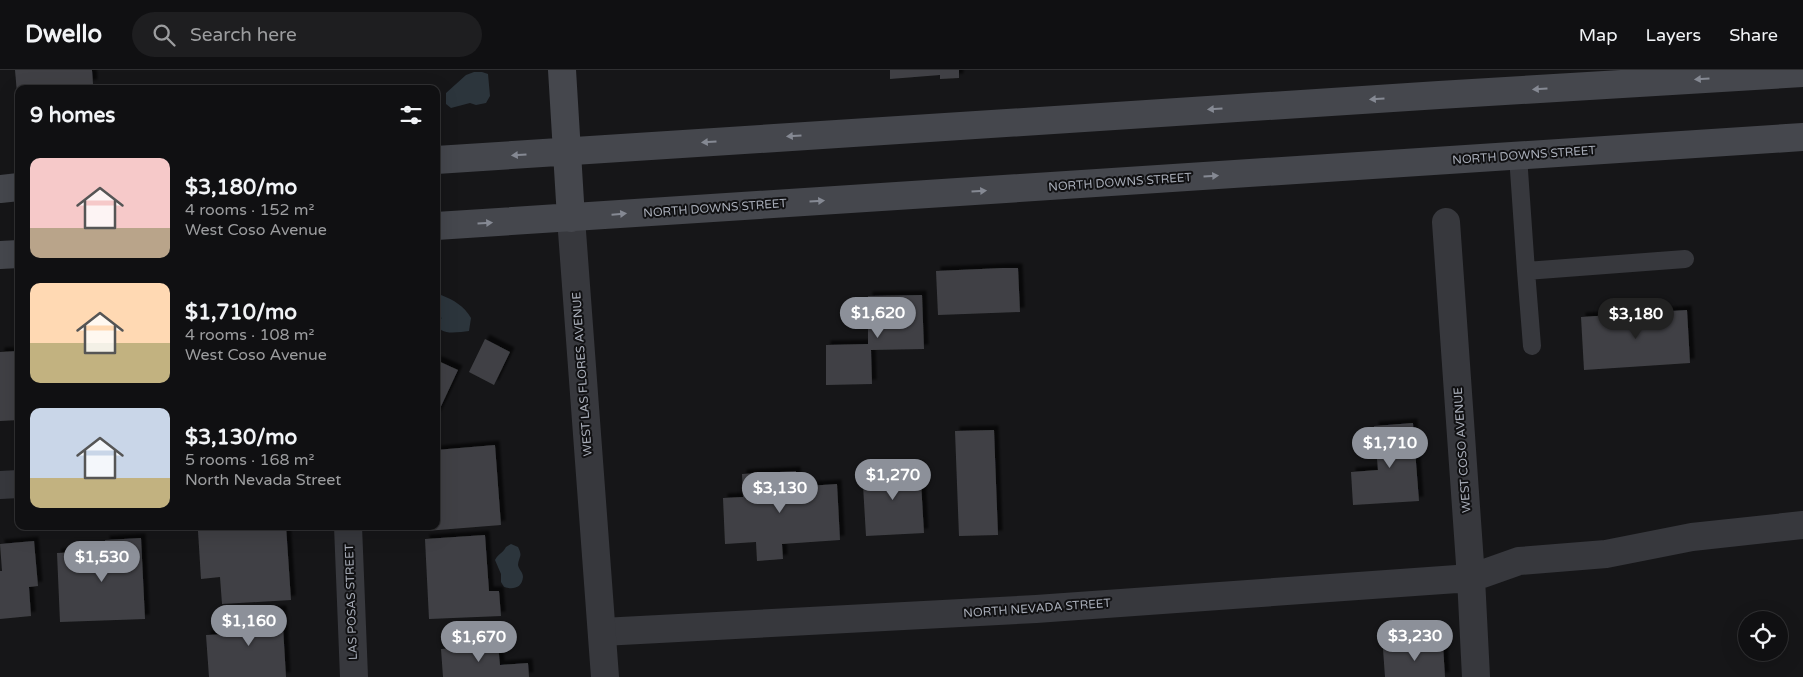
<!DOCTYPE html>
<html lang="en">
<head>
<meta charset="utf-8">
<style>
  body { margin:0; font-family:"Varela Round",sans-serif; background:#1e1e20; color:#f1f3f6; height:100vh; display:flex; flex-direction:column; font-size:19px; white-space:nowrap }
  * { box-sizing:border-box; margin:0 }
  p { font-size:16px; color:#9c9d9f }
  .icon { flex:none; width:28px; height:28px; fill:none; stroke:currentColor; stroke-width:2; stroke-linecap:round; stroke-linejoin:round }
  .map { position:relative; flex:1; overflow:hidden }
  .details { position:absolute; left:15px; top:15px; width:425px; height:445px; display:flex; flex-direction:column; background:#101012; border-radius:10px; box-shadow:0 5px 20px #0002,0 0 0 1px #303032 }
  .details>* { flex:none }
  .tools { position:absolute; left:1738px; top:541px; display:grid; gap:10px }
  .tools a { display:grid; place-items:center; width:50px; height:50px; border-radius:50%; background:#101012; box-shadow:0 5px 20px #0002,0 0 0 1px #303032; font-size:25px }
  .price { position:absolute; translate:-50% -42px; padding:0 11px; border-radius:18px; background:#8c9099; color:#fff; font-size:16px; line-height:32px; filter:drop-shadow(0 1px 2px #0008) }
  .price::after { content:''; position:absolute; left:50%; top:30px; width:15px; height:11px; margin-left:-8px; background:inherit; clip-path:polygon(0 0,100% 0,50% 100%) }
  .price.on { background:#222; color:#fff }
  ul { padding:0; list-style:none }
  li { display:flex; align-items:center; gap:15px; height:125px; padding:0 15px }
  li span { display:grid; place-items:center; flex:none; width:140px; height:100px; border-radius:10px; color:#555 }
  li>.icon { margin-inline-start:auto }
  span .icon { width:60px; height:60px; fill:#fffc; stroke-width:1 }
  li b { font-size:21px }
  h2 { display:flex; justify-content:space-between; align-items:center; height:60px; padding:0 15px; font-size:21px }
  header { display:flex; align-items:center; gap:30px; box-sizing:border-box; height:70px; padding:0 25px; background:#101012; border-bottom:1px solid #303032 }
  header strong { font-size:24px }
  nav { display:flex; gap:28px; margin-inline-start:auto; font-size:18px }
  .search { width:350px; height:45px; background:#1e1e20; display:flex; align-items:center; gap:12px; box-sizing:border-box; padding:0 18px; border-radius:28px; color:#9c9d9f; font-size:19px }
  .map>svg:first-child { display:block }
  .water { fill:#2c353c }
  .building { fill:#404145; filter:url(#shadow) }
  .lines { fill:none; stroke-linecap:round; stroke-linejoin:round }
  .service { stroke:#37383d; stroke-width:18 }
  .minor { stroke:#37383d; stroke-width:28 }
  .tertiary { stroke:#37383d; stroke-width:28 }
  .secondary { stroke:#45474d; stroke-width:28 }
  .oneway { fill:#858993 }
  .labels { text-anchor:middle; stroke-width:4; stroke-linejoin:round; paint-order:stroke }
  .street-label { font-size:12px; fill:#a8adb8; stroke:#111113 }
</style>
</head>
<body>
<header>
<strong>Dwello</strong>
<div class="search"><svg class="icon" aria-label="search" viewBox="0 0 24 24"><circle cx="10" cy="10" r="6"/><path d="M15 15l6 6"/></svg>Search here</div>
<nav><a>Map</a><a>Layers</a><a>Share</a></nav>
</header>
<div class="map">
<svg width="1803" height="607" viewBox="0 0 1803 607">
  <defs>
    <filter id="shadow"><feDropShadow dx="4.5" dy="-4.5" stdDeviation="1" flood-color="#0009"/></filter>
  </defs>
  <rect width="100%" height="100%" fill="#161618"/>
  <path class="water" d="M474,2H482L488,4L490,26L486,33L476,35L470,33L451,38L446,34V23L466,5Z
    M441,225C454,230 464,236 471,248L469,261C458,262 437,267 437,251L442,248L436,246V226Z
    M511,474L518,477C523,487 519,486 518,495C519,500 523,502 523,507C522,518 513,520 504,517L501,512V504L495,490C498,484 503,483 506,477Z"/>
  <path class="building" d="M15,0H92L93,14L19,19V23H17Z
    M890,0H959V8L940,9V5L890,9Z
    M1003,198H1018L1020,242L938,245L936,201Z
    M922,225L924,279L871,280L872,314L826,315V275L868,274V226Z
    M1687,240L1690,293L1584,300L1581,247Z
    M485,269L510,282L494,315L469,302Z
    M19,281V350L0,351V282Z
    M436,290L458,300L436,347Z
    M1413,353L1419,431L1353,435L1351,402L1378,400L1374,356Z
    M994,360L998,465L959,466L955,361Z
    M495,375L501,455L426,461L425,456H436V380Z
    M920,395L924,463L866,466L862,398Z
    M796,401L798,430L809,429L808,416L837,414L840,470L782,474L783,489L757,491L756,472L725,474L723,428L743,427L742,404Z
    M267,456H286L291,530L222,534L220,507L201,509L198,461Z
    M485,465L489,521H499L501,546L429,549L425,469Z
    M141,468L145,549L60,552L57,483L106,481L105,470Z
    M34,471L38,516L29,517L31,546L0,549V501H2L0,474Z
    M282,540L286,607H209L206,565L229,564L228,543Z
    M498,575L500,595L528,593L529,607H443L441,579Z
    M1443,575L1445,607H1385L1383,579Z"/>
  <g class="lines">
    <path class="service" d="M1518,86L1526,201L1685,189
      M1526,201L1532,276"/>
    <path class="minor" d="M1446,152L1471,508L1476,607
      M0,415L19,414
      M348,456L354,607
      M602,562L1036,539L1471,508L1519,491L1606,484L1692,467L1803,455"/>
    <path class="tertiary" d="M571,148L605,607"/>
    <path class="secondary" d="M562,0L571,148
      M436,90L1439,25L1803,3
      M0,119L19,117
      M436,156L1803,67
      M0,185L19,184"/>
  </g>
  <defs><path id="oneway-solid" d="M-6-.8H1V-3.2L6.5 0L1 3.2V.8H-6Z" transform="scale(1.25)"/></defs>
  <g class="oneway">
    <use href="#oneway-solid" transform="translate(1702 9) rotate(177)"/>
    <use href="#oneway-solid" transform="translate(1540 19) rotate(177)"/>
    <use href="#oneway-solid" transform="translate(1377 29) rotate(176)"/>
    <use href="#oneway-solid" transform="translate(1215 39) rotate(176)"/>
    <use href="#oneway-solid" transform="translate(794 66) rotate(176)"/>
    <use href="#oneway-solid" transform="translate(709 72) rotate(176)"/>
    <use href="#oneway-solid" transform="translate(519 85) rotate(176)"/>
    <use href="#oneway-solid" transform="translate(1211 106) rotate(-4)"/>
    <use href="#oneway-solid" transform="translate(979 121) rotate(-4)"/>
    <use href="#oneway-solid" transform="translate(817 131) rotate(-4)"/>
    <use href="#oneway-solid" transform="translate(619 144) rotate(-5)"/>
    <use href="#oneway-solid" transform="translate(485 153) rotate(-4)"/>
  </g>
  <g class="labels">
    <g class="street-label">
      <text transform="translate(1524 85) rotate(-4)" y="4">NORTH DOWNS STREET</text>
      <text transform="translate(1120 112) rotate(-4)" y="4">NORTH DOWNS STREET</text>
      <text transform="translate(715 138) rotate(-4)" y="4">NORTH DOWNS STREET</text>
      <text transform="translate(582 304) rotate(-94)" y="4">WEST LAS FLORES AVENUE</text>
      <text transform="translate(1462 380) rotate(-94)" y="4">WEST COSO AVENUE</text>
      <text transform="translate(351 532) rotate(-92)" y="4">LAS POSAS STREET</text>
      <text transform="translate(1037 538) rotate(-4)" y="4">NORTH NEVADA STREET</text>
    </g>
  </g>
</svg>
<div class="tools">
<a><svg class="icon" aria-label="locate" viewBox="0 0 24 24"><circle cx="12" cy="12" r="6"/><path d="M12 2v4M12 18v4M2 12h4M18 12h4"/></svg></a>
</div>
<b class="price" style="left:878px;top:269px">$1,620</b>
<b class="price on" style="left:1636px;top:270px">$3,180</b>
<b class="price" style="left:1390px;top:399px">$1,710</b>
<b class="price" style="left:893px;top:431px">$1,270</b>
<b class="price" style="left:780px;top:444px">$3,130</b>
<b class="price" style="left:102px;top:513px">$1,530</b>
<b class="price" style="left:249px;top:577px">$1,160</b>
<b class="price" style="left:1415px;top:592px">$3,230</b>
<b class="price" style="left:479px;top:593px">$1,670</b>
<section class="details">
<h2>9 homes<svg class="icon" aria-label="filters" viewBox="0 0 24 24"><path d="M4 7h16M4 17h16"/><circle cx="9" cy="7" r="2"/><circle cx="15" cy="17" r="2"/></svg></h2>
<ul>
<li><span style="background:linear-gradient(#f6c9c9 70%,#b9a48a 0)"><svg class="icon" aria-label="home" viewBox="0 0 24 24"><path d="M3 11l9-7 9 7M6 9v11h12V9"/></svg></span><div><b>$3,180/mo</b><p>4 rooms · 152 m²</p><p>West Coso Avenue</p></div></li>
<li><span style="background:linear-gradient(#ffd9b3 60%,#c2b280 0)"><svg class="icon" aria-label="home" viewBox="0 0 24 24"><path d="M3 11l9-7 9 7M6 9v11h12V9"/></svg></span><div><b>$1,710/mo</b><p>4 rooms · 108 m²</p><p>West Coso Avenue</p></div></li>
<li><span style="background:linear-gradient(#c9d6e8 70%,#c2b280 0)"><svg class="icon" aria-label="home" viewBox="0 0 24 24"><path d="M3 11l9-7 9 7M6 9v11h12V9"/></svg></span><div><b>$3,130/mo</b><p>5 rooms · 168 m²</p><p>North Nevada Street</p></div></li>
</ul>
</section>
</div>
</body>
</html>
